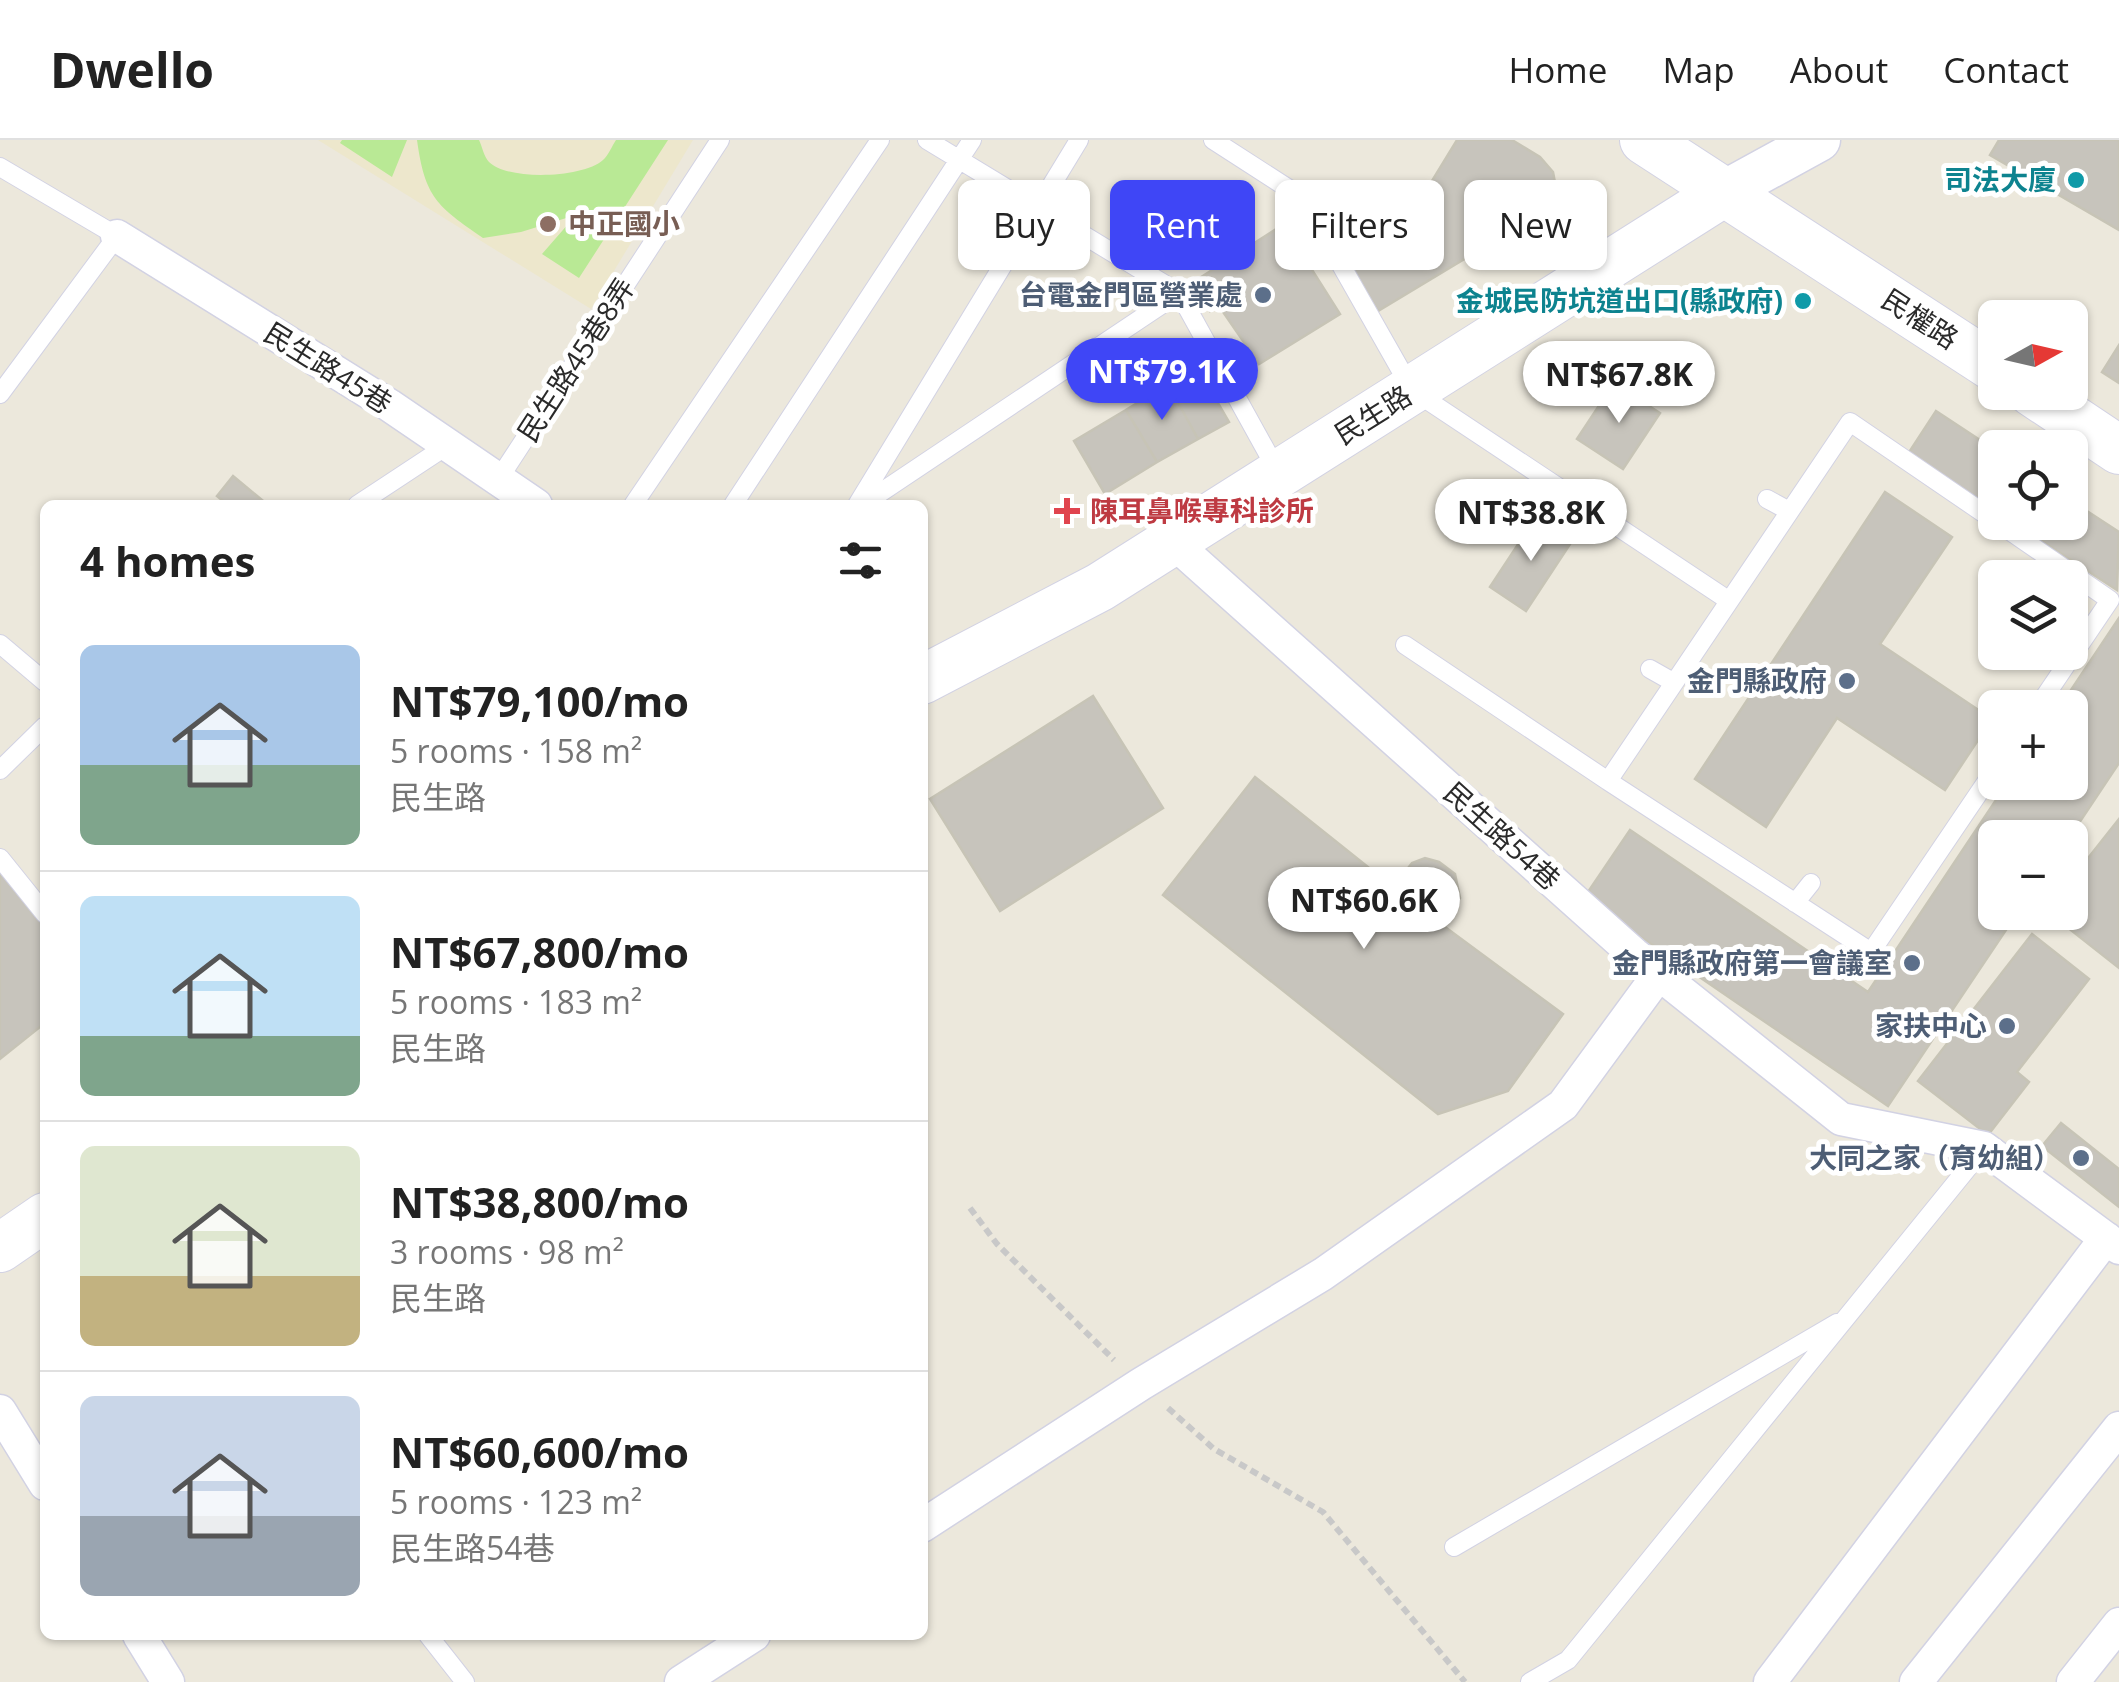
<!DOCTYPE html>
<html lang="en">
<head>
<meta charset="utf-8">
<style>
  body { margin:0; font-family:"Open Sans","Noto Sans TC",sans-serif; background:#f2f2f2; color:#222; height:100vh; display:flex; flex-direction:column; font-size:38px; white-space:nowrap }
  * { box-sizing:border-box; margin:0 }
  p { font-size:32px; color:#767676 }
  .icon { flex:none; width:55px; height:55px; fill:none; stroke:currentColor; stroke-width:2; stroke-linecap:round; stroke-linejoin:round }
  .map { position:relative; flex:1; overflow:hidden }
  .details { position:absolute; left:40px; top:360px; width:888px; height:1140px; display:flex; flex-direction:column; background:#fff; border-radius:15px; box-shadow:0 2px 8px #0004 }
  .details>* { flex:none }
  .banner { position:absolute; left:958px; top:40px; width:950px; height:90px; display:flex; gap:20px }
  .needle { width:65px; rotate:82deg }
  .fabs { position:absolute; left:1978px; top:160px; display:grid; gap:20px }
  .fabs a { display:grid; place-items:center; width:110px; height:110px; border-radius:15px; background:#fff; box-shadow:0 2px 8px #0004; font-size:50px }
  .price { position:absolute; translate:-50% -85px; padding:0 22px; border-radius:35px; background:#fff; color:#222; font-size:32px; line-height:65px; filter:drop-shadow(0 2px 5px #0008) }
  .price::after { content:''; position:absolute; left:50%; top:60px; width:30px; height:22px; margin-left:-15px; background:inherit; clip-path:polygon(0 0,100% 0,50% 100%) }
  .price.current { background:#3f46f6; color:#fff }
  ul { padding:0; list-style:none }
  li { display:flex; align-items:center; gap:30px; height:250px; padding:0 40px }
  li+li { border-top:2px solid #e0e0e0 }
  li span { display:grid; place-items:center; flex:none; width:280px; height:200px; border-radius:15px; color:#555 }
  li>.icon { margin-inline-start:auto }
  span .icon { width:120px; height:120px; fill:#fffc; stroke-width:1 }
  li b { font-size:42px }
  h2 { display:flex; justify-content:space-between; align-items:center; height:120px; padding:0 40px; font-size:42px }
  .pill { padding:0 35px; border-radius:15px; background:#fff; box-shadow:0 2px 8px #0004; font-size:35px; line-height:90px }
  .pill.current { background:#3f46f6; color:#fff }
  header { display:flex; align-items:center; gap:60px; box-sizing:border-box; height:140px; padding:0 50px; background:#fff; border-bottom:2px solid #e0e0e0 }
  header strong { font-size:48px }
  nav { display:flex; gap:55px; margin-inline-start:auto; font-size:35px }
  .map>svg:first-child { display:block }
  .education { fill:#ede7cc }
  .pitch { fill:#b9e995 }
  .building { fill:#c7c4bc; stroke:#c7c4b6; stroke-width:2.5 }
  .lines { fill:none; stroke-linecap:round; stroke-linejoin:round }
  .service-casing { stroke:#d2d2e3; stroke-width:20 }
  .minor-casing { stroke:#d2d2e3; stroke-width:35 }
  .tertiary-casing { stroke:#d2d2e3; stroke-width:45 }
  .secondary-casing { stroke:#d2d2e3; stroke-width:50 }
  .path { stroke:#c8c8c8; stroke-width:6; stroke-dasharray:8 5; stroke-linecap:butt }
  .service { stroke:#fff; stroke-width:18 }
  .minor { stroke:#fff; stroke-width:32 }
  .tertiary { stroke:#fff; stroke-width:42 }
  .secondary { stroke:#fff; stroke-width:48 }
  .culture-dot { fill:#0f9aa8; stroke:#fff; stroke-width:4 }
  .education-dot { fill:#8d6e63; stroke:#fff; stroke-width:4 }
  .service-dot { fill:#5c6f8a; stroke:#fff; stroke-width:4 }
  .health-dot { fill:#e0444e; stroke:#fff; stroke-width:4 }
  .labels { text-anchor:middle; stroke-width:10; stroke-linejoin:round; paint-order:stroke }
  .culture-label { font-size:28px; font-weight:bold; fill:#0d838f; stroke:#fff; text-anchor:end }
  .education-label { font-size:28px; font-weight:bold; fill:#785e54; stroke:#fff; text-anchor:start }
  .service-label { font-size:28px; font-weight:bold; fill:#4e5e75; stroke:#fff; text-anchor:end }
  .street-label { font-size:28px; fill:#2a2a2a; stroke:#fff }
  .health-label { font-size:28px; font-weight:bold; fill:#be3a42; stroke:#fff; text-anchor:start }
</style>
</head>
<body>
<header>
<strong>Dwello</strong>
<nav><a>Home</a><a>Map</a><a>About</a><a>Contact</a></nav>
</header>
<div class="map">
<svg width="2119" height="1542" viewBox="0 0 2119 1542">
  <rect width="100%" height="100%" fill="#ece8dc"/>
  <path class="education" d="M318,0H693L591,169Z"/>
  <path class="pitch" d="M342,0H407L392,37L340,3Z
    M417,0H479C482,6 484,17 489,22C508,41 583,38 603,20C608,16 612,6 616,0H668L579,138L542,114L576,75L521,92L483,98C437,66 425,58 417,0Z"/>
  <path class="building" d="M1457,0H1512L1540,17L1553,32L1557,53L1554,65L1378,171L1344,114L1361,99L1356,85L1401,56L1406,62L1421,59Z
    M1999,0H2119V90L1990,15Z
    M1298,75L1317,105L1302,114L1340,174L1259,224L1219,166L1210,171L1192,143Z
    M2119,205V243L2102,232Z
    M1197,227L1229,282L1198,299L1168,244Z
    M1614,243L1660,273L1623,329L1577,299Z
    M1168,244L1198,299L1157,322L1126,270Z
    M1126,270L1157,322L1105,354L1074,301Z
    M1936,271L1995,310V371L1908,314Z
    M233,336L268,365H228L217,356Z
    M1885,352L1952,397L1880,504L1992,579L1945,650L1837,578L1766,687L1695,639Z
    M2070,360L2119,392L2117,450L2013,382H2070Z
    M1536,377L1572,401L1526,471L1490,447Z
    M2119,478V623L2069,698H1995V772H2018L1888,966L1584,758L1630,690L1868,852L2008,642H2070V568H2059Z
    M1093,556L1163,668L1000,771L930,659Z
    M1255,637L1393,747L1412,723L1425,718L1439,722L1455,734L1460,758L1441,784L1563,874L1508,951L1438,974L1163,755Z
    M2119,679V828L2048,772H2070V741Z
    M0,717L45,775V883L0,919Z
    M2032,794L2089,839L2017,932L2029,942L1988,995L1918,941Z
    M2061,983L2119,1029V1067L2042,1006Z"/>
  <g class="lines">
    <g class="service-casing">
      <path id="service" d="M927,0L1179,153L1279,334
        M1213,0L1303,58L1412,250L1728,460
        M0,27L117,96L0,254
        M498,340L720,0
        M1767,359L1789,371
        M357,365L448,305
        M633,365L880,0
        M733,365L972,0
        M857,365L1079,0
        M862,365L1179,153
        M1995,381L1850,282L1608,641L1871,812L1995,629
        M1997,382L2110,460L2037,568
        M0,504L45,542
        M1405,505L1608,641
        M1650,529L1673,542
        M0,630L45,586
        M0,718L45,774
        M1795,763L1811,743
        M1454,1407L1837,1183
        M428,1495L465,1542
        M1530,1542L1568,1520L1984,1008"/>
    </g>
    <g class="minor-casing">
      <path id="minor" d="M117,96L389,265L536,365
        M1173,402L1634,814L1841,979L1984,1008L2119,1108
        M0,1271L45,1344
        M922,1386L1141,1244L1323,1134L1563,965L1659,834
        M139,1495L168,1542
        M681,1542L754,1495
        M1770,1542L2106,1098
        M1916,1542L2119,1288
        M2073,1542L2119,1484"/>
    </g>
    <g class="tertiary-casing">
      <path id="tertiary" d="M1726,51L1819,0"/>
    </g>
    <g class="secondary-casing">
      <path id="secondary" d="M1644,0L1995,228
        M2032,252L2119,310
        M922,540L1100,447L1726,51
        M0,1108L45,1077"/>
    </g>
    <path class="path" d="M970,1068L997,1104L1114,1220
      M1168,1268L1214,1309L1323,1372L1465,1542"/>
    <use href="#service" class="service"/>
    <use href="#minor" class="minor"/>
    <use href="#tertiary" class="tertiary"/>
    <use href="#secondary" class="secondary"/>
  </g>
  <g class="culture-dot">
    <circle cx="2076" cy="40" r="10"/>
    <circle cx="1803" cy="161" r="10"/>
  </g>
  <circle class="education-dot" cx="548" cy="84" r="10"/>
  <g class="service-dot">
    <circle cx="1263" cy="155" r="10"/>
    <circle cx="1847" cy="541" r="10"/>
    <circle cx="1912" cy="823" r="10"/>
    <circle cx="2007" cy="886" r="10"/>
    <circle cx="2081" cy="1018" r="10"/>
  </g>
  <path class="health-dot" d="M1062 356h10v10h10v10h-10v10h-10v-10h-10v-10h10z"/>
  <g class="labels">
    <g class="culture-label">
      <text x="2056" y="50">司法大廈</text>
      <text x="1783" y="171">金城民防坑道出口(縣政府)</text>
    </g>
    <g class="education-label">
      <text x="568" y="94">中正國小</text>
    </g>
    <g class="service-label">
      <text x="1243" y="165">台電金門區營業處</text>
      <text x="1827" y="551">金門縣政府</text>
      <text x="1892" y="833">金門縣政府第一會議室</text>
      <text x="1987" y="896">家扶中心</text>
      <text x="2061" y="1028">大同之家（育幼組）</text>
    </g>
    <g class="street-label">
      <text transform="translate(1920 179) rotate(33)" y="10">民權路</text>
      <text transform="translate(576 220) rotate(-57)" y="10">民生路45巷8弄</text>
      <text transform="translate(328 228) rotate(32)" y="10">民生路45巷</text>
      <text transform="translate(1373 275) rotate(-32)" y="10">民生路</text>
      <text transform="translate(1502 696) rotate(42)" y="10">民生路54巷</text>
    </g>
    <g class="health-label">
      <text x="1090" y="381">陳耳鼻喉專科診所</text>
    </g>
  </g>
</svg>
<div class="fabs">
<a><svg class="needle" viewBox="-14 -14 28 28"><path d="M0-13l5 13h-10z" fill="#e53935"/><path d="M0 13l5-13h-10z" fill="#767676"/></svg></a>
<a><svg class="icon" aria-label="locate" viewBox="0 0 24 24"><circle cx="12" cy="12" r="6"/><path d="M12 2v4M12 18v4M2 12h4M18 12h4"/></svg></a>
<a><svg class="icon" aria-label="layers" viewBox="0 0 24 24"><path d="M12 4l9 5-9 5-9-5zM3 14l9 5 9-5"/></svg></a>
<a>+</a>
<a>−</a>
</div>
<b class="price current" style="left:1162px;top:283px">NT$79.1K</b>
<b class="price" style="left:1619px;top:286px">NT$67.8K</b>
<b class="price" style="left:1531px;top:424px">NT$38.8K</b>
<b class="price" style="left:1364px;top:812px">NT$60.6K</b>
<div class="banner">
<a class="pill">Buy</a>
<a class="pill current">Rent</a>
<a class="pill">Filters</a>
<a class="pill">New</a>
</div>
<section class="details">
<h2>4 homes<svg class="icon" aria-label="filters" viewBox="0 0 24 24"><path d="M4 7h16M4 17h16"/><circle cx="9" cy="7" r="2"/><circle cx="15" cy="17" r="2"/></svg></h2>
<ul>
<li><span style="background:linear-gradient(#a9c7e8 60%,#7fa58c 0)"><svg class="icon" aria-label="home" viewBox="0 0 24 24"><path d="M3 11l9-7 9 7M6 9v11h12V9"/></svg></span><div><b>NT$79,100/mo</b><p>5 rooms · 158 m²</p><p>民生路</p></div></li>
<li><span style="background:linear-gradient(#bfe0f5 70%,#7fa58c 0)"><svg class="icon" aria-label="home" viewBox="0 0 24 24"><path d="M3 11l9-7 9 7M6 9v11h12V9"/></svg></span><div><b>NT$67,800/mo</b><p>5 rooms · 183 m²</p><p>民生路</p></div></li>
<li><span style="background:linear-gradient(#dfe7d0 65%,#c2b280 0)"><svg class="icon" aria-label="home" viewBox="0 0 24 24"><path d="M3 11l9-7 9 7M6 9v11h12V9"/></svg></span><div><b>NT$38,800/mo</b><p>3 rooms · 98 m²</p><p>民生路</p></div></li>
<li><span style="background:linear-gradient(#c9d6e8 60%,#9aa5b1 0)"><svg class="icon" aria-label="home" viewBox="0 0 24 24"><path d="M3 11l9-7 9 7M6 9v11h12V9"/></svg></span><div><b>NT$60,600/mo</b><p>5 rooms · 123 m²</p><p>民生路54巷</p></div></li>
</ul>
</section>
</div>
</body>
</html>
